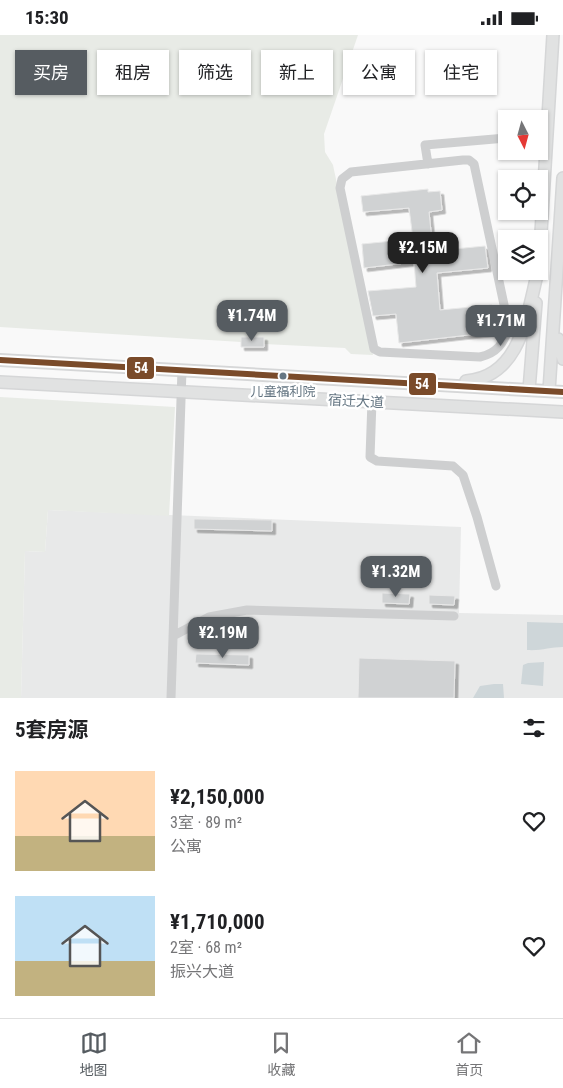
<!DOCTYPE html>
<html lang="zh">
<head>
<meta charset="utf-8">
<style>
  body { margin:0; font-family:"Roboto Condensed","Noto Sans SC",sans-serif; background:#f2f2f2; color:#202124; height:100vh; display:flex; flex-direction:column; font-size:19px; white-space:nowrap }
  * { box-sizing:border-box; margin:0 }
  p { font-size:16px; color:#757577 }
  .icon { flex:none; width:28px; height:28px; fill:none; stroke:currentColor; stroke-width:2; stroke-linecap:round; stroke-linejoin:round }
  .map { position:relative; height:663px; overflow:hidden }
  .sheet { display:flex; flex-direction:column; background:#fff; flex:1 }
  .sheet>* { flex:none }
  .hud { position:absolute; left:15px; top:15px; width:534px; height:45px; display:flex; gap:10px }
  .needle { width:32px; rotate:174deg }
  .controls { position:absolute; left:498px; top:75px; display:grid; gap:10px }
  .controls a { display:grid; place-items:center; width:50px; height:50px; border-radius:0px; background:#fff; box-shadow:0 1px 4px #0004; font-size:25px }
  .price { position:absolute; translate:-50% -42px; padding:0 11px; border-radius:10px; background:#565c61; color:#fff; font-size:16px; line-height:32px; filter:drop-shadow(0 1px 2px #0008) }
  .price::after { content:''; position:absolute; left:50%; top:30px; width:15px; height:11px; margin-left:-8px; background:inherit; clip-path:polygon(0 0,100% 0,50% 100%) }
  .price.selected { background:#222; color:#fff }
  ul { padding:0; list-style:none }
  li { display:flex; align-items:center; gap:15px; height:125px; padding:0 15px }
  li span { display:grid; place-items:center; flex:none; width:140px; height:100px; border-radius:0px; color:#555 }
  li>.icon { margin-inline-start:auto }
  span .icon { width:60px; height:60px; fill:#fffc; stroke-width:1 }
  li b { font-size:21px }
  h2 { display:flex; justify-content:space-between; align-items:center; height:60px; padding:0 15px; font-size:21px }
  .tag { padding:0 18px; border-radius:0px; background:#fff; box-shadow:0 1px 4px #0004; font-size:18px; line-height:45px }
  .tag.selected { background:#565c61; color:#fff }
  .status { display:flex; justify-content:space-between; align-items:center; height:35px; padding:0 25px; background:#fff; direction:ltr }
  .status svg { height:14px; fill:currentColor }
  .menu { display:flex; justify-content:space-around; align-items:center; height:70px; border-top:1px solid #e0e0e0; background:#fff; font-size:14px; color:#757577 }
  .menu a { display:grid; justify-items:center; gap:2px }
  .menu .selected { color:#565c61 }
  .map>svg:first-child { display:block }
  .built { fill:#e8e9e9 }
  .green { fill:#e8ebe6 }
  .water { fill:#ced6d9 }
  .building { fill:#d0d2d3; stroke:#e8e8e8; filter:url(#shadow) }
  .lines { fill:none; stroke-linecap:round; stroke-linejoin:round }
  .major-casing { stroke:#d5d6d7; stroke-width:14 }
  .minor { stroke:#cecfd0; stroke-width:9 }
  .major { stroke:#e1e2e2; stroke-width:11 }
  .bus-1-casing { stroke:#fff; stroke-width:10 }
  .bus-1 { stroke:#7a4b2a; stroke-width:6 }
  .bus-dot { fill:#657683; stroke:#fff; stroke-width:2 }
  .labels { text-anchor:middle; stroke-width:5; stroke-linejoin:round; paint-order:stroke }
  .bus-label { font-size:13px; fill:#657683; stroke:#fff }
  .street-label { font-size:14px; fill:#657683; stroke:#fff }
  .line-badge { stroke:#fff; stroke-width:2 }
  .badge-label { font-size:14px; text-anchor:middle; font-weight:bold; fill:#fff }
</style>
</head>
<body>
<div class="status"><b>15:30</b><svg viewBox="0 0 49 12"><path d="M0 12V9h3v3zM5 12V6h3v6zM10 12V3h3v9zM15 12V0h3v12zM26 1h20v11H26zM47 4h2v5h-2z"/></svg></div>
<div class="map">
<svg width="563" height="663" viewBox="0 0 563 663">
  <defs>
    <filter id="shadow"><feDropShadow dx="3.5" dy="3.5" stdDeviation="0" flood-color="#0004"/></filter>
  </defs>
  <rect width="100%" height="100%" fill="#f9f9f9"/>
  <path class="built" d="M48,475L461,492L459,578L563,580V663H21L25,516L45,517Z"/>
  <path class="green" d="M0,0H358L324,99L325,117L333,130L373,320L351,319L345,313L264,309V302H241V307L0,292Z
    M0,362L175,372L169,481L48,475L45,517L25,516L21,663H0Z"/>
  <path class="water" d="M527,587L563,588V612C550,612 541,616 527,615Z
    M544,627L543,651L521,649L523,630L528,628Z
    M494,649H503L504,663H473L480,651Z"/>
  <path class="building" d="M428,154V157L440,156L442,175L429,177L433,216L485,211L488,233L437,238L440,275L492,270L495,297L399,308L396,279L373,281L368,256L416,252L414,227L364,233L362,209L413,204L409,173L363,177L361,161Z
    M241,302H264V312H241Z
    M194,484L272,485V496L194,494Z
    M382,558L410,559L409,569L382,568Z
    M429,560L455,561L454,570L429,569Z
    M196,619L249,620V630L195,628Z
    M359,623L455,626L454,663H358Z"/>
  <g class="lines">
    <g class="major-casing">
      <path id="major" d="M539,231L553,0
        M558,304L563,324
        M0,325L563,357
        M466,346C521,342 527,279 538,236
        M0,347L563,377
        M529,355L536,268
        M549,356L563,143"/>
    </g>
    <path class="minor" d="M463,125H469L474,129L509,293C503,309 497,318 480,322L380,317L374,314L340,153L342,144L351,137Z
      M428,129L425,110L506,103
      M372,366L370,422L377,426L453,431L463,440L477,482L496,551
      M173,601L209,582L247,575L454,581
      M171,663L182,335"/>
    <use href="#major" class="major"/>
    <g class="bus-1-casing">
      <path id="bus-1" d="M0,325L563,357"/>
    </g>
    <use href="#bus-1" class="bus-1"/>
  </g>
  <circle class="bus-dot" cx="283" cy="341" r="4.5"/>
  <g class="labels">
    <g class="bus-label">
      <text x="283" y="361">儿童福利院</text>
    </g>
    <g class="street-label">
      <text transform="translate(356 366) rotate(3)" y="5">宿迁大道</text>
    </g>
  </g>
  <g class="line-badge">
    <rect x="126" y="321" width="29" height="24" rx="5" fill="#7a4b2a"/>
    <rect x="408" y="337" width="29" height="24" rx="5" fill="#7a4b2a"/>
  </g>
  <g class="badge-label">
    <text x="141" y="338">54</text>
    <text x="422" y="354">54</text>
  </g>
</svg>
<div class="controls">
<a><svg class="needle" viewBox="-14 -14 28 28"><path d="M0-13l5 13h-10z" fill="#e53935"/><path d="M0 13l5-13h-10z" fill="#757577"/></svg></a>
<a><svg class="icon" aria-label="locate" viewBox="0 0 24 24"><circle cx="12" cy="12" r="6"/><path d="M12 2v4M12 18v4M2 12h4M18 12h4"/></svg></a>
<a><svg class="icon" aria-label="layers" viewBox="0 0 24 24"><path d="M12 4l9 5-9 5-9-5zM3 14l9 5 9-5"/></svg></a>
</div>
<b class="price selected" style="left:423px;top:239px">¥2.15M</b>
<b class="price" style="left:252px;top:307px">¥1.74M</b>
<b class="price" style="left:501px;top:312px">¥1.71M</b>
<b class="price" style="left:396px;top:563px">¥1.32M</b>
<b class="price" style="left:223px;top:624px">¥2.19M</b>
<div class="hud">
<a class="tag selected">买房</a>
<a class="tag">租房</a>
<a class="tag">筛选</a>
<a class="tag">新上</a>
<a class="tag">公寓</a>
<a class="tag">住宅</a>
</div>
</div>
<section class="sheet">
<h2>5套房源<svg class="icon" aria-label="filters" viewBox="0 0 24 24"><path d="M4 7h16M4 17h16"/><circle cx="9" cy="7" r="2"/><circle cx="15" cy="17" r="2"/></svg></h2>
<ul>
<li><span style="background:linear-gradient(#ffd9b3 65%,#c2b280 0)"><svg class="icon" aria-label="home" viewBox="0 0 24 24"><path d="M3 11l9-7 9 7M6 9v11h12V9"/></svg></span><div><b>¥2,150,000</b><p>3室 · 89 m²</p><p>公寓</p></div><svg class="icon" aria-label="heart" viewBox="0 0 24 24"><path d="M12 20l-8-8c-3-5 5-10 8-4 3-6 11-1 8 4z"/></svg></li>
<li><span style="background:linear-gradient(#bfe0f5 65%,#c2b280 0)"><svg class="icon" aria-label="home" viewBox="0 0 24 24"><path d="M3 11l9-7 9 7M6 9v11h12V9"/></svg></span><div><b>¥1,710,000</b><p>2室 · 68 m²</p><p>振兴大道</p></div><svg class="icon" aria-label="heart" viewBox="0 0 24 24"><path d="M12 20l-8-8c-3-5 5-10 8-4 3-6 11-1 8 4z"/></svg></li>
</ul>
</section>
<nav class="menu">
<a class="selected"><svg class="icon" aria-label="map" viewBox="0 0 24 24"><path d="M3 6l6-2 6 2 6-2v14l-6 2-6-2-6 2zM9 4v14M15 6v14"/></svg>地图</a>
<a><svg class="icon" aria-label="saved" viewBox="0 0 24 24"><path d="M7 4h10v16l-5-4-5 4z"/></svg>收藏</a>
<a><svg class="icon" aria-label="home" viewBox="0 0 24 24"><path d="M3 11l9-7 9 7M6 9v11h12V9"/></svg>首页</a>
</nav>
</body>
</html>
